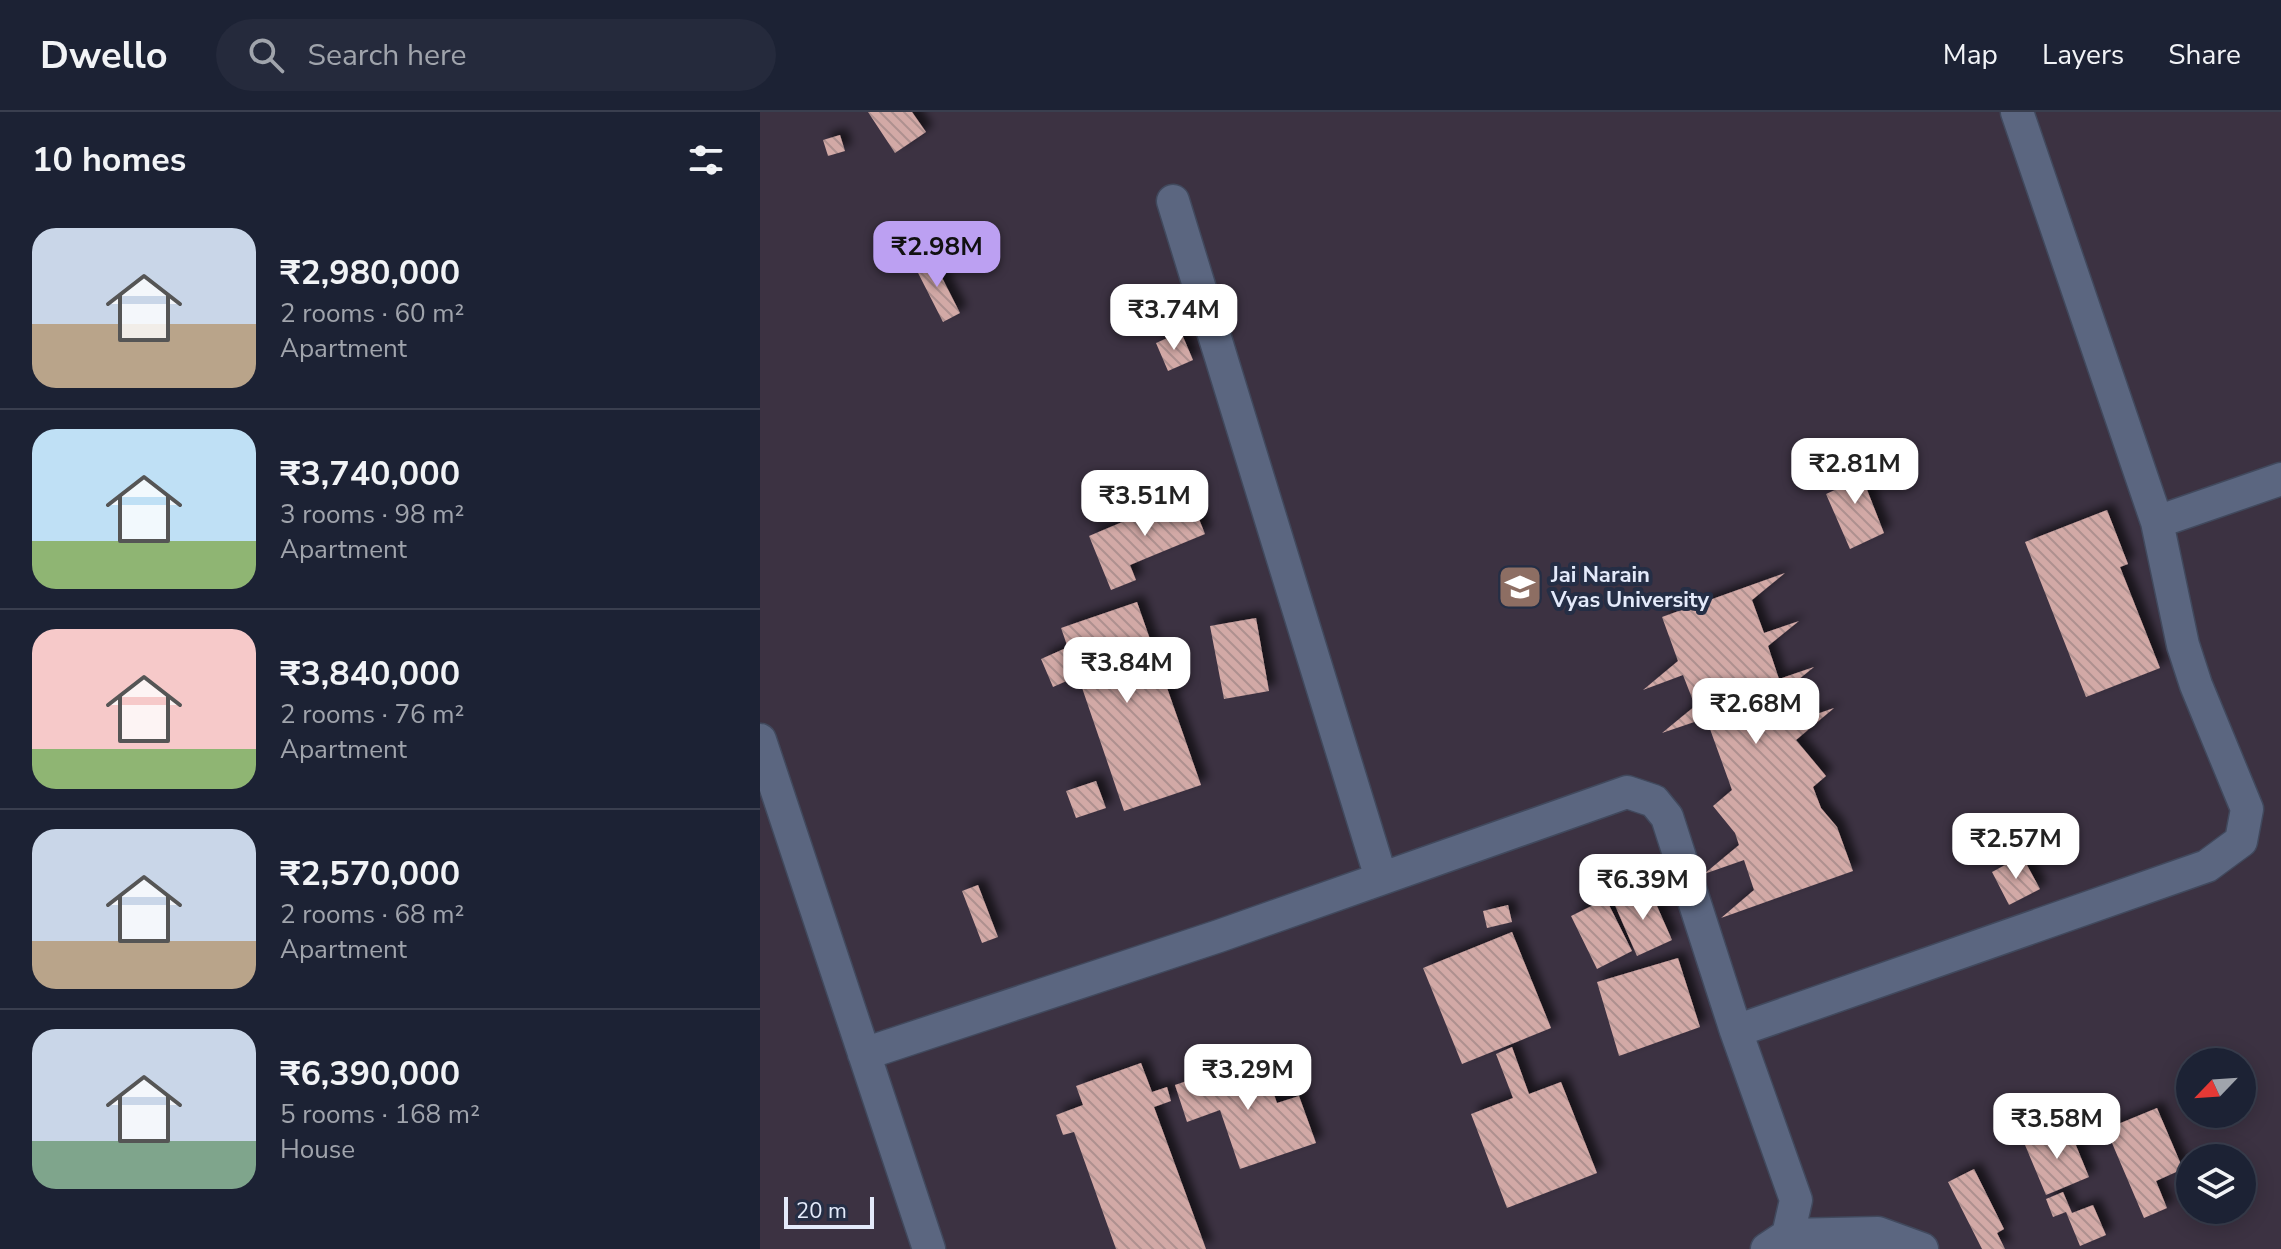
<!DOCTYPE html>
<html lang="en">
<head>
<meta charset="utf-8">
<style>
  body { margin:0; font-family:"Nunito Sans",sans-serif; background:#252a3c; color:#f1f3f6; height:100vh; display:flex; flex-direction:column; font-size:30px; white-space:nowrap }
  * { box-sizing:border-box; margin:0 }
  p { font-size:26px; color:#a0a4ac }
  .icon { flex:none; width:44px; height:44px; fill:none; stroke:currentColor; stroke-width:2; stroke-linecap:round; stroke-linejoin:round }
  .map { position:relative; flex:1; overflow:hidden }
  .sheet { display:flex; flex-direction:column; background:#1c2234; width:760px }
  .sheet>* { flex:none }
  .needle { width:52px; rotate:245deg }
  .fabs { position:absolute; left:1416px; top:936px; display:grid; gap:16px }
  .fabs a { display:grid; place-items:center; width:80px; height:80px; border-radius:50%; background:#1c2234; box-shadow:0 4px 20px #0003,0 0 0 2px #3a3f4f; font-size:40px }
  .scale { position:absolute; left:24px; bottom:20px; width:90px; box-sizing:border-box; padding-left:8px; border:4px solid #e4eafa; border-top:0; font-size:22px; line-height:28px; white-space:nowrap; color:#e4eafa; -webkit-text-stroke:6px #252e45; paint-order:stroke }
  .price { position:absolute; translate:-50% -68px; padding:0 18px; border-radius:16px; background:#fff; color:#222; font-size:26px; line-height:52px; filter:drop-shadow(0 2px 4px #0008) }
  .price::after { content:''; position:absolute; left:50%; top:48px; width:24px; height:18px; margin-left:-12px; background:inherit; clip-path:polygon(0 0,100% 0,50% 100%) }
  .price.active { background:#bca0f2; color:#111 }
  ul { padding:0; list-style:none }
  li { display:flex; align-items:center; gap:24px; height:200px; padding:0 32px }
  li+li { border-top:2px solid #3a3f4f }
  li span { display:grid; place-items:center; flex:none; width:224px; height:160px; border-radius:24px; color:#555 }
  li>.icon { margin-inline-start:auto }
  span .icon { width:96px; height:96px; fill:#fffc; stroke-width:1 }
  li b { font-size:34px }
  h2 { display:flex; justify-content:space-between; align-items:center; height:96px; padding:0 32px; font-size:34px }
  header { display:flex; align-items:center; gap:48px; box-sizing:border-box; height:112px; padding:0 40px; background:#1c2234; border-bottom:2px solid #3a3f4f }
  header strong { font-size:38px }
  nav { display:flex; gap:44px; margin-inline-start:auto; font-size:28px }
  .search { width:560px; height:72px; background:#252a3c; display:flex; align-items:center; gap:20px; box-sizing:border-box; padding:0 28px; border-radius:44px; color:#a0a4ac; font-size:30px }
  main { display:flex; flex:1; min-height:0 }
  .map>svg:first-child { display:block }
  .education { fill:#3c3242; fill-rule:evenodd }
  .building { fill:url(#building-back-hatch); filter:url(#shadow) }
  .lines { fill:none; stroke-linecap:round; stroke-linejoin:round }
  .minor-casing { stroke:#41495d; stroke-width:35 }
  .minor { stroke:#5b6680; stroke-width:32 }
  .labels { text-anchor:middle; stroke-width:8; stroke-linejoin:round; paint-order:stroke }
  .poi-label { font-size:22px; font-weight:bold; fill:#e4eafa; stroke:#252e45; text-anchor:start }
</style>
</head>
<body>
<header>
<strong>Dwello</strong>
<div class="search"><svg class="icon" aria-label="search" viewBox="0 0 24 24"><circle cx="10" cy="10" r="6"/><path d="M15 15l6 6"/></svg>Search here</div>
<nav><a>Map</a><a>Layers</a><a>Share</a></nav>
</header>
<main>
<section class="sheet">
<h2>10 homes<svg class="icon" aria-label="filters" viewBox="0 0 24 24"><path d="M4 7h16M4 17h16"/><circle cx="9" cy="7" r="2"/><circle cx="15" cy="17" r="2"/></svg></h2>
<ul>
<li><span style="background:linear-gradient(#c9d6e8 60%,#b9a48a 0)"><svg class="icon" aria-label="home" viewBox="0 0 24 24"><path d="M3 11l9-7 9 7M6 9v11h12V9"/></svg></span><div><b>₹2,980,000</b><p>2 rooms · 60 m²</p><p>Apartment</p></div></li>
<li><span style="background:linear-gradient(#bfe0f5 70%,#8fb573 0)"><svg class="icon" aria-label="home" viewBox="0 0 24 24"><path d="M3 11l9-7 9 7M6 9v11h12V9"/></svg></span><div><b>₹3,740,000</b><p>3 rooms · 98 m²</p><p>Apartment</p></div></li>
<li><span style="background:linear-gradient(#f6c9c9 75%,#8fb573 0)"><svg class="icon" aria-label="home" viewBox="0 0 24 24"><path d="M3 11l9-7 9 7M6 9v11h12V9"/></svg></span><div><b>₹3,840,000</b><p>2 rooms · 76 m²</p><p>Apartment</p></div></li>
<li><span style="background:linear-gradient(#c9d6e8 70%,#b9a48a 0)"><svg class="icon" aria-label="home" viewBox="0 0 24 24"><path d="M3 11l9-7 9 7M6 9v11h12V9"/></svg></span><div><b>₹2,570,000</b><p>2 rooms · 68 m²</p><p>Apartment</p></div></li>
<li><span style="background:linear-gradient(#c9d6e8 70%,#7fa58c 0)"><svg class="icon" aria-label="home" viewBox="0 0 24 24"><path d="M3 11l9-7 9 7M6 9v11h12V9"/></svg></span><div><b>₹6,390,000</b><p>5 rooms · 168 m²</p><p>House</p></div></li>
</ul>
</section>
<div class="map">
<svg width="1521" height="1137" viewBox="0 0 1521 1137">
  <defs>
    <pattern id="building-back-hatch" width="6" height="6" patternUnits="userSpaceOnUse" patternTransform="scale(2)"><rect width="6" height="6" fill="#d2a9a6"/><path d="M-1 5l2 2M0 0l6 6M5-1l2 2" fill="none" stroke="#ae908f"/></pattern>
    <filter id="shadow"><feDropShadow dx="7" dy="-7" stdDeviation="4" flood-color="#0009"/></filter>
  </defs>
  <rect width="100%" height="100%" fill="#252e45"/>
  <path class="education" d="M0,0H1521V1137H0ZM1430,950H1482V1002H1430ZM1430,1046H1482V1098H1430Z"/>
  <path class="building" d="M108,0H152L166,20L135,41Z
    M80,23L85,39L68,44L63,28Z
    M171,144L200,201L183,210L154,153Z
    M421,220L433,248L408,259L396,231Z
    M1093,342L1124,421L1090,437L1066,382L1088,372L1077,349Z
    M429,382L445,422L370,453L376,468L351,478L329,424Z
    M1347,398L1368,452L1360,455L1400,556L1326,585L1265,430Z
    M1025,461L992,488L1004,521L1039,509L1008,534L1019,567L1054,555L1023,580L1034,610L1074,596L1036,628L1066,664L1053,675L1061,696L1077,715L1093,759L961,806L994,778L984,748L944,762L979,733L975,721L953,694L972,678L946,606L902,621L935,594L923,563L883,578L918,549L902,505Z
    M377,490L441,673L364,699L318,564L293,575L281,547L306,536L315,556L301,516Z
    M496,506L509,579L464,587L450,514Z
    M336,669L346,696L316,706L306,679Z
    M1262,744L1280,777L1249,793L1232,760Z
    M218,773L238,825L222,831L202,779Z
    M889,776L912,828L877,844L854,791Z
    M846,787L872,839L837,857L811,804Z
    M748,793L752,810L727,816L723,799Z
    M752,820L791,916L702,952L663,856Z
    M918,846L940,915L859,944L837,870Z
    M752,935L769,982L801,970L837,1061L747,1096L711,1002L753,986L736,942Z
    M500,944L517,991L539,984L556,1031L480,1057L460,998L427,1010L415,973Z
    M381,951L392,980L407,975L411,989L394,995L446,1137H356L314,1020L303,1023L296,1003L323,993L316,974Z
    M1397,996L1423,1057L1396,1069L1407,1096L1384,1106L1346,1017Z
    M1308,1014L1329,1065L1286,1083L1265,1033Z
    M1214,1057L1244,1117L1237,1121L1245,1137H1222L1188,1070Z
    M1303,1080L1312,1101L1333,1093L1346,1123L1320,1134L1306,1100L1293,1105L1286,1087Z"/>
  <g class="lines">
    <g class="minor-casing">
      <path id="minor" d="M413,89L621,766
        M1397,410L1521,367
        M0,628L169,1137
        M976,919L1447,754L1481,729L1487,697L1436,573L1423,533L1397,410L1257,0
        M104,942L459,824L867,680L894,689L907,705L976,919L1036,1088L1028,1123L1007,1137
        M1028,1123L1118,1121L1162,1137"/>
    </g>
    <use href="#minor" class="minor"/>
  </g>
  <defs>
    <g id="university-square" transform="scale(2.3)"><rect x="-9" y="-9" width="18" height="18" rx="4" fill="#8d6e63" stroke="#252e45"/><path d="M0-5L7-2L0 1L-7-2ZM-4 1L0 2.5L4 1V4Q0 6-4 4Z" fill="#fff"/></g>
  </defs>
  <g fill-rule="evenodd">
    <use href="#university-square" x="760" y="475"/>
  </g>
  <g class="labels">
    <g class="poi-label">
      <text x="791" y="470">Jai Narain<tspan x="791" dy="25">Vyas University</tspan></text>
    </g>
  </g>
</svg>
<div class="fabs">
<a><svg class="needle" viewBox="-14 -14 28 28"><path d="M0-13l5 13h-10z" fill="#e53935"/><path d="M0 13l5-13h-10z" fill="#a0a4ac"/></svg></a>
<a><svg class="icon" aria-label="layers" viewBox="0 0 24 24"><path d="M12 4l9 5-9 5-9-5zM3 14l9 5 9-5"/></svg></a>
</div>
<div class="scale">20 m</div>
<b class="price active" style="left:177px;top:177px">₹2.98M</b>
<b class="price" style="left:414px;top:240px">₹3.74M</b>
<b class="price" style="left:1095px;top:394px">₹2.81M</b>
<b class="price" style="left:385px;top:426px">₹3.51M</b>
<b class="price" style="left:367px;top:593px">₹3.84M</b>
<b class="price" style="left:996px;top:634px">₹2.68M</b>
<b class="price" style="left:1256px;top:769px">₹2.57M</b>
<b class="price" style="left:883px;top:810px">₹6.39M</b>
<b class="price" style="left:488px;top:1000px">₹3.29M</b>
<b class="price" style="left:1297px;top:1049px">₹3.58M</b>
</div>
</main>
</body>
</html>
